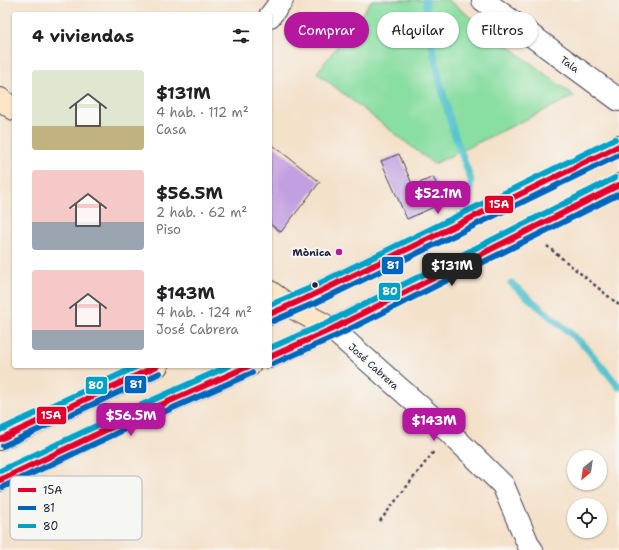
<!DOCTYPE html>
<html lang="es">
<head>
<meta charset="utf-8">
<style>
  body { margin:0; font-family:"Shantell Sans",sans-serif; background:#f6f6f6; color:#202124; height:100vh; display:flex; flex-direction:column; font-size:15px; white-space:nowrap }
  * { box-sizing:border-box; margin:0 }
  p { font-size:13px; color:#757577 }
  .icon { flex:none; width:22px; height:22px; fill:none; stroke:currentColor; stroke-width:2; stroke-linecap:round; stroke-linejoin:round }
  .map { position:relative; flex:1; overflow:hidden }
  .sheet { position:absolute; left:12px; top:12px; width:260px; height:356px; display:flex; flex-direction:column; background:#fff; border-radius:4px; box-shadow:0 1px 3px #0004 }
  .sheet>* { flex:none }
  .hud { position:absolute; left:284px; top:12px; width:275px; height:36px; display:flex; gap:8px }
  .needle { width:26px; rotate:209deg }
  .buttons { position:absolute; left:567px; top:450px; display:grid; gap:8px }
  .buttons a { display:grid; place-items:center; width:40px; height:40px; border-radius:50%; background:#fff; box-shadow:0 1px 3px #0004; font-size:20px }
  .price { position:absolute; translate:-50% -34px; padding:0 9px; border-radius:8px; background:#b5179e; color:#fff; font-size:13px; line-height:26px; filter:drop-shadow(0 1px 2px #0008) }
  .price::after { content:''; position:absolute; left:50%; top:24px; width:12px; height:9px; margin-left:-6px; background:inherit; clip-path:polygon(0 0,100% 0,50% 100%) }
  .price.current { background:#222; color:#fff }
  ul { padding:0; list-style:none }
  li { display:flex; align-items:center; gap:12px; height:100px; padding:0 20px }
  li span { display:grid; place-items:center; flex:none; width:112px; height:80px; border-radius:4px; color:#555 }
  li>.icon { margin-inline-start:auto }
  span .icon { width:48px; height:48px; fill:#fffc; stroke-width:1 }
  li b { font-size:17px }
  h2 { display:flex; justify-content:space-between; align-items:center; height:48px; padding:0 20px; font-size:17px }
  .chip { padding:0 14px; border-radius:18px; background:#fff; box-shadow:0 1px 3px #0004; font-size:14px; line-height:36px }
  .chip.current { background:#b5179e; color:#fff }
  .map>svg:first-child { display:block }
  .green { fill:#89dea1; stroke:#56806e }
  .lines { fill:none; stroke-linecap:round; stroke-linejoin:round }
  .stream { stroke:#56c3ce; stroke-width:7 }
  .building { fill:#c29fe0 }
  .minor-casing { stroke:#423f50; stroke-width:24 }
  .secondary-casing { stroke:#423f50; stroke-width:24 }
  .path { stroke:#423f50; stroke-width:2.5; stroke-dasharray:3 3; stroke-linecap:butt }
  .minor { stroke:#fff; stroke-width:22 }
  .secondary { stroke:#fde5c5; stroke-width:22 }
  .bus-1-casing { stroke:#f6f6f2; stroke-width:9 }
  .bus-2-casing { stroke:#f6f6f2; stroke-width:9 }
  .bus-3-casing { stroke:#f6f6f2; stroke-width:9 }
  .bus-1 { stroke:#e4002b; stroke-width:6 }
  .bus-2 { stroke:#0065bd; stroke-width:6 }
  .bus-3 { stroke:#02a2c7; stroke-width:6 }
  .poi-dot { fill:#b5179e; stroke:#f6f6f2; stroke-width:1.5 }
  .bus-dot { fill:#22223b; stroke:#f6f6f2; stroke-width:1.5 }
  .labels { text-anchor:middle; stroke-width:4; stroke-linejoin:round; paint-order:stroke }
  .street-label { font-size:10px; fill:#22223b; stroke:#f6f6f2 }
  .poi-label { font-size:10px; font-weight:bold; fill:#22223b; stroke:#f6f6f2; text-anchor:end }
  .key { fill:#f6f6f2; stroke:#b6b6bb; stroke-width:1 }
  .key-label { font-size:11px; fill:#22223b }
  .line-badge { stroke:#f6f6f2; stroke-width:1.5 }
  .badge-label { font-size:11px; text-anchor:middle; font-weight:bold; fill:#fff }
</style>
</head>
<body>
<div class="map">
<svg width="619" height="550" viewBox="0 0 619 550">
  <rect width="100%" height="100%" fill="#f6f6f2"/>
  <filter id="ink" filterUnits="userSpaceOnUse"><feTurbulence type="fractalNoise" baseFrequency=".025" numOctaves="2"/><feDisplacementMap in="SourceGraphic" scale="8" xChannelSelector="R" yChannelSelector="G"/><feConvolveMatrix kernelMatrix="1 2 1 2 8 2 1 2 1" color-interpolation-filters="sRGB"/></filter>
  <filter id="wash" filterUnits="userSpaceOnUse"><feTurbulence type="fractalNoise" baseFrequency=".012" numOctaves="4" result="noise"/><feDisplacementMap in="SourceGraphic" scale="16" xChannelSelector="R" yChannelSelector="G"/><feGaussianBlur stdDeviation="0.9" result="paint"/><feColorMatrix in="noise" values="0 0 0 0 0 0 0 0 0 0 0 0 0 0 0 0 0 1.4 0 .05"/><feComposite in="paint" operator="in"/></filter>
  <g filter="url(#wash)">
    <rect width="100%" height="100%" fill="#f4e1ca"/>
    <path class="green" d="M372,0H448L574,96L434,164L317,73Z"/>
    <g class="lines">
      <path class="stream" d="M426,0L427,19L437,70L452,127L471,180L468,208
        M511,283L584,345L619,387"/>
    </g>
    <g id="blocks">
      <path class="building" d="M270,143L320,182L281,232L270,224Z
        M399,154L413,186L433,177L445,202L407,219L381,161Z"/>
    </g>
  </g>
  <g filter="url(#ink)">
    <use href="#blocks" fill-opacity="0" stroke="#423f50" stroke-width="1"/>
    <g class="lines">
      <g class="minor-casing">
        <path id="minor" d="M483,0L619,100
          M270,16L282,0
          M332,329L449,432L503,485L529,546L532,550"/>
      </g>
      <g class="secondary-casing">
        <path id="secondary" d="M0,99L14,109
          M270,292L288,305L332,329
          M270,314L311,296L619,146
          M270,357L332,329L619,185
          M0,439L157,366
          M0,480L129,419L249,366"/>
      </g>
      <path class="path" d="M547,246L619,305
        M380,521L435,450"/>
      <use href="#minor" class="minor"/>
      <use href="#secondary" class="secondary"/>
      <g class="bus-1-casing">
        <path id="bus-1" d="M270,314L311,296L619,146
          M270,357L332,329L619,185
          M0,439L157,366
          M0,480L129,419L249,366"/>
      </g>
      <g class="bus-2-casing">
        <path id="bus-2" d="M273,321L315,303L619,155
          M273,364L336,336L619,194
          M3,446L160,373
          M3,487L132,426L252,373"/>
      </g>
      <g class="bus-3-casing">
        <path id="bus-3" d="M270,305L308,289L615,139
          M270,348L329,322L615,178
          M0,430L138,366
          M0,471L126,412L229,366"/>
      </g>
      <use href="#bus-1" class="bus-1"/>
      <use href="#bus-2" class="bus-2"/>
      <use href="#bus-3" class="bus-3"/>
    </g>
  </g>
  <circle class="poi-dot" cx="339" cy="252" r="4"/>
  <circle class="bus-dot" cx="315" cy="285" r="3.5"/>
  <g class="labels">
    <g class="street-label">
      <text transform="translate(570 64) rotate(36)" y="4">Tala</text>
      <text transform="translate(374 366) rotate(42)" y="4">José Cabrera</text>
    </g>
    <g class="poi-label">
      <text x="331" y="256">Mònica</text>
    </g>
  </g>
  <rect x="10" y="476" width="132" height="64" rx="6" class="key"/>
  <rect x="18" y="488" width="18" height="4" fill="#e4002b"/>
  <rect x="18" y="506" width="18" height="4" fill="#0065bd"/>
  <rect x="18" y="524" width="18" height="4" fill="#02a2c7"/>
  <g class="key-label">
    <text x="43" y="494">15A</text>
    <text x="43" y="512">81</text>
    <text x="43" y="530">80</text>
  </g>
  <g class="line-badge">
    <rect x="484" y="195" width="30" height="19" rx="4" fill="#e4002b"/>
    <rect x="381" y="256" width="23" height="19" rx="4" fill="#0065bd"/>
    <rect x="378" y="282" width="23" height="19" rx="4" fill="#02a2c7"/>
    <rect x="124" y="375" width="23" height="19" rx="4" fill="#0065bd"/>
    <rect x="85" y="376" width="23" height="19" rx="4" fill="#02a2c7"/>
    <rect x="36" y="406" width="31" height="19" rx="4" fill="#e4002b"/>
  </g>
  <g class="badge-label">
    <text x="499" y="208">15A</text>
    <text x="393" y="269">81</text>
    <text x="390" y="295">80</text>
    <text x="136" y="388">81</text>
    <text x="96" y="389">80</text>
    <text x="51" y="419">15A</text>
  </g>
</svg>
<div class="buttons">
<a><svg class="needle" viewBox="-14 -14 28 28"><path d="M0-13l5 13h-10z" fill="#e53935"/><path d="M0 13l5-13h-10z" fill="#757577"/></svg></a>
<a><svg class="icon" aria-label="locate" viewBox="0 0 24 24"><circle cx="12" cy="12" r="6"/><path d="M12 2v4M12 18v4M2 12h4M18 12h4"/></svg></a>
</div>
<b class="price" style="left:438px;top:215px">$52.1M</b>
<b class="price current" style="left:452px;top:287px">$131M</b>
<b class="price" style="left:131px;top:437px">$56.5M</b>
<b class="price" style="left:434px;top:442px">$143M</b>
<div class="hud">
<a class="chip current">Comprar</a>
<a class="chip">Alquilar</a>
<a class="chip">Filtros</a>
</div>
<section class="sheet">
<h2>4 viviendas<svg class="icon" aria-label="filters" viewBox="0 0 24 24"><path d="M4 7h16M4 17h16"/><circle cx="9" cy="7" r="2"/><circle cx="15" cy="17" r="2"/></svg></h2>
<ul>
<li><span style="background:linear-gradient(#dfe7d0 70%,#c2b280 0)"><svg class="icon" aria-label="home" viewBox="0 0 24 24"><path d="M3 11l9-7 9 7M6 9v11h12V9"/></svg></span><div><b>$131M</b><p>4 hab. · 112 m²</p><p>Casa</p></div></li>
<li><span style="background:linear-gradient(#f6c9c9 65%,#9aa5b1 0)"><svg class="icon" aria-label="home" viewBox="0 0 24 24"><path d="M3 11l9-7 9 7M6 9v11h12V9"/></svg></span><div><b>$56.5M</b><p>2 hab. · 62 m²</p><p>Piso</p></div></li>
<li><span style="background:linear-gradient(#f6c9c9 75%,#9aa5b1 0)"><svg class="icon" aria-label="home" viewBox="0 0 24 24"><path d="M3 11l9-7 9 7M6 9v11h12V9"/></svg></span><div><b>$143M</b><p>4 hab. · 124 m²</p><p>José Cabrera</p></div></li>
</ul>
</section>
</div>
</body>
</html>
